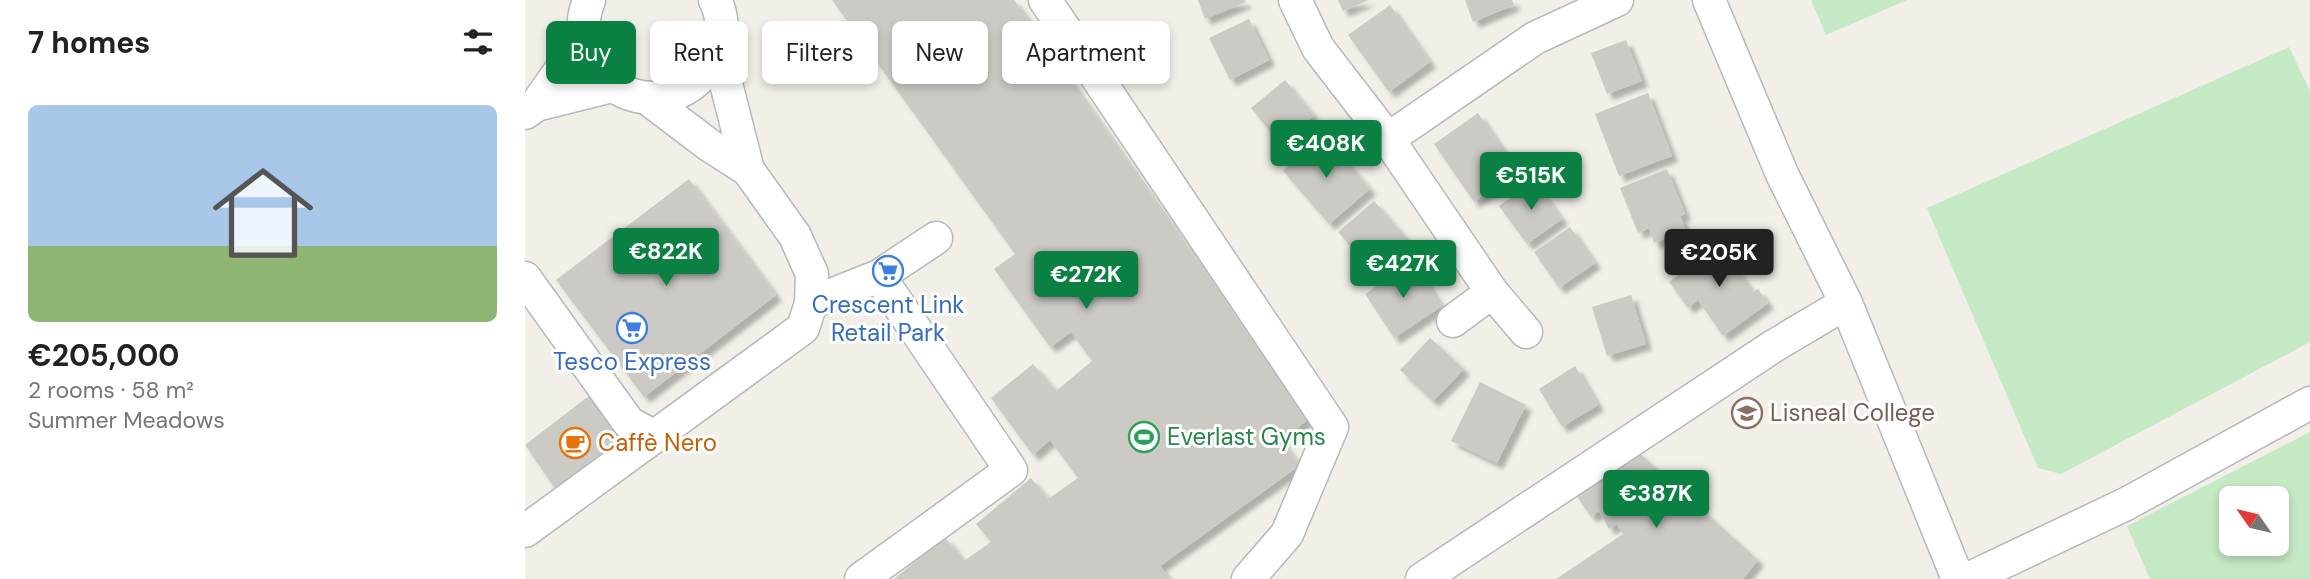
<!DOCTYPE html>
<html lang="en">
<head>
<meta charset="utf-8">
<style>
  body { margin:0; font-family:"DM Sans",sans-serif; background:#f2f2f2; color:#222; height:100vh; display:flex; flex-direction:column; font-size:26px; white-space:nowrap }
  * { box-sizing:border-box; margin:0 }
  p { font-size:23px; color:#767676 }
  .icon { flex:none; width:38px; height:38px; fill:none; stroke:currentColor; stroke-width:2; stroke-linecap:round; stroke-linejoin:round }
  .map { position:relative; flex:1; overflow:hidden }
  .sheet { display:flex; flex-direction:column; background:#fff; width:525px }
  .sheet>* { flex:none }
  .hud { position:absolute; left:21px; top:21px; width:665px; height:63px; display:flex; gap:14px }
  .needle { width:46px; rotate:304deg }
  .tools { position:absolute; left:1694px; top:486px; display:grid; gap:14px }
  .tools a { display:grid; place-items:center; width:70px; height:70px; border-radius:10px; background:#fff; box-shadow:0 4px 10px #0003; font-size:35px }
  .price { position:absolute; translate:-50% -60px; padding:0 16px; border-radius:7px; background:#0b8043; color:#fff; font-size:23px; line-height:46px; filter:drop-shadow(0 2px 4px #0008) }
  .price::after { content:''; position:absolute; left:50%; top:42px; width:21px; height:16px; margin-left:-10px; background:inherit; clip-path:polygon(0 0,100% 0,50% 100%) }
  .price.active { background:#222; color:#fff }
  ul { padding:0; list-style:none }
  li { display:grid; align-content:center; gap:14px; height:371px; padding:0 28px }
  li+li { border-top:2px solid #e0e0e0 }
  li span { display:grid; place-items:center; height:217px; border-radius:10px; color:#555 }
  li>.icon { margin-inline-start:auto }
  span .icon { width:126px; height:126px; fill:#fffc; stroke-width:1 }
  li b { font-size:30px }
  h2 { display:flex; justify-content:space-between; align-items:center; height:84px; padding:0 28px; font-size:30px }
  .tag { padding:0 24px; border-radius:10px; background:#fff; box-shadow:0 4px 10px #0003; font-size:24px; line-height:63px }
  .tag.active { background:#0b8043; color:#fff }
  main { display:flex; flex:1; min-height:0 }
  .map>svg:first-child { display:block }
  .green { fill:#c5e8c5; fill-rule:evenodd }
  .building { fill:#cccac5; filter:url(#shadow) }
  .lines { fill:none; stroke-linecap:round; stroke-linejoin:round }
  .minor-casing { stroke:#b5b8bc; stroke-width:35 }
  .minor { stroke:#fff; stroke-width:32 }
  .labels { text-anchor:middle; stroke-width:6; stroke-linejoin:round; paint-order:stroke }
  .shop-label { font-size:24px; fill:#366cbe; stroke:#fff }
  .education-label { font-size:24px; fill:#785e54; stroke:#fff; text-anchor:start }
  .leisure-label { font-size:24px; fill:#27864d; stroke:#fff; text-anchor:start }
  .food-label { font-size:24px; fill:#c56008; stroke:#fff; text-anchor:start }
</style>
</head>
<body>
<main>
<section class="sheet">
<h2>7 homes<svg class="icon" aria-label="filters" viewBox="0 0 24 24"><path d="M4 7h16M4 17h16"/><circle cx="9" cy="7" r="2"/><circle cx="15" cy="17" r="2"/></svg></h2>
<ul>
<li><span style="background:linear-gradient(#a9c7e8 65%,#8fb573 0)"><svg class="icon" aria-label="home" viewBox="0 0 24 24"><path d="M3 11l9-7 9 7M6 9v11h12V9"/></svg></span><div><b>€205,000</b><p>2 rooms · 58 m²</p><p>Summer Meadows</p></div></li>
</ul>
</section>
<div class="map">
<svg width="1785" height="579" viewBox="0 0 1785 579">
  <defs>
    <filter id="shadow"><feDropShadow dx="6" dy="6" stdDeviation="2" flood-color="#0004"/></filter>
  </defs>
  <rect width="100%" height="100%" fill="#f1efe8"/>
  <path class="green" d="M1286,0H1382L1301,35Z
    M1764,47L1785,91V342L1536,474L1513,468L1402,208Z
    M1785,432V579H1625L1602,526ZM1706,499H1752V544H1706Z"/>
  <path class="building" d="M307,0H489L783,419L757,441L775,465L635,566L645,579H369L420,537L439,561L466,542L451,524L506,478L523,499L553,478L525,440L508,455L466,398L508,364L531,391L567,361L546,332L525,347L469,269L490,254Z
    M673,0H720L721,2L680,19Z
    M813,0H844L818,11Z
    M940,0H987L989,5L948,22Z
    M865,5L905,62L864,92L823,35Z
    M724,19L744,60L705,80L684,38Z
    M1101,40L1117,81L1082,94L1066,53Z
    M760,80L789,116L755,143L726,108Z
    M1123,93L1147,156L1094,176L1070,114Z
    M953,113L993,171L949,202L909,144Z
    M799,135L845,189L804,224L758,171Z
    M1142,169L1160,214L1155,216L1161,230L1129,243L1124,228L1113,233L1095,188Z
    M164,179L251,295L119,397L31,280Z
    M1009,181L1037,219L1002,244L974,206Z
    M849,201L881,238L844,268L813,232Z
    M1045,227L1070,263L1034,288L1009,252Z
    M1201,241L1217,263L1209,266L1228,292L1233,289L1243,303L1198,336L1173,300L1163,308L1144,282Z
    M888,262L917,306L869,338L840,294Z
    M1106,295L1121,344L1082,356L1067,307Z
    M905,338L939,369L908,401L875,370Z
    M1050,366L1073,405L1037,427L1014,389Z
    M955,382L1001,405L972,463L926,441Z
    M65,395L101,440L31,490L0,445Z
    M1112,451L1233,560L1218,579H1031L1098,534L1092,524L1084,529L1074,511L1066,517L1049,492Z"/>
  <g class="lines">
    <g class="minor-casing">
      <path id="minor" d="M64,0C32,86 145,138 189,58C199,41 199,17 190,0
        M520,0L807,427L762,534L723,579
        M770,0L793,48L863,139L967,292L1001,332
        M1184,0L1257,174L1321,303L1433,579
        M193,52L223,170
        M11,105L58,38
        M0,113L11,105L87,86
        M863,139L1010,38L1092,0
        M0,278L104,423L130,437
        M286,303L354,276L411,238
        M928,321L967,292
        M0,531L278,328L286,303L287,274L270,236L223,170L184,145L122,98
        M336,579L486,470L354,276
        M897,579L1247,347L1321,303
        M1443,579L1601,504L1785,403"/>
    </g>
    <use href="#minor" class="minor"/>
  </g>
  <defs>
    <g id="supermarket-ring" transform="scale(1.575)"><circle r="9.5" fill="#fff" stroke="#3f7fe0" stroke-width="1.5"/><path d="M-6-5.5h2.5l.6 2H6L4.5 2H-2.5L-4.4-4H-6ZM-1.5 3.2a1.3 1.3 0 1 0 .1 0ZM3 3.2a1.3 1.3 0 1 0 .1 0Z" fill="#3f7fe0"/></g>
    <g id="school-ring" transform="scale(1.575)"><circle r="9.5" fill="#fff" stroke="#8d6e63" stroke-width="1.5"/><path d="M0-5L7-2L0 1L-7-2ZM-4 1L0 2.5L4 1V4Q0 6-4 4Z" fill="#8d6e63"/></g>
    <g id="stadium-ring" transform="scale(1.575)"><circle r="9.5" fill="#fff" stroke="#2e9e5b" stroke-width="1.5"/><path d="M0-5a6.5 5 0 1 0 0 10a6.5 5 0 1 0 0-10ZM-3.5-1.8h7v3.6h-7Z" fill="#2e9e5b"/></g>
    <g id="cafe-ring" transform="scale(1.575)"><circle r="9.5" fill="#fff" stroke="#e8710a" stroke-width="1.5"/><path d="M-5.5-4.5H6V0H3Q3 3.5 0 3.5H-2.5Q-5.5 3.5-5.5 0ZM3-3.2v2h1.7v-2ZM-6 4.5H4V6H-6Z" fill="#e8710a"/></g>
  </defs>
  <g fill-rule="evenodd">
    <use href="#supermarket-ring" x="363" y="271"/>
    <use href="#supermarket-ring" x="107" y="328"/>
    <use href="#school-ring" x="1222" y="413"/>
    <use href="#stadium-ring" x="619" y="437"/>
    <use href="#cafe-ring" x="50" y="443"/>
  </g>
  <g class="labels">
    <g class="shop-label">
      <text x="363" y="313">Crescent Link<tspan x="363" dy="28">Retail Park</tspan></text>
      <text x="107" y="370">Tesco Express</text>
    </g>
    <g class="education-label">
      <text x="1245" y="421">Lisneal College</text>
    </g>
    <g class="leisure-label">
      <text x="642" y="445">Everlast Gyms</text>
    </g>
    <g class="food-label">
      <text x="73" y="451">Caffè Nero</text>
    </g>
  </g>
</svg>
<div class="tools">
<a><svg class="needle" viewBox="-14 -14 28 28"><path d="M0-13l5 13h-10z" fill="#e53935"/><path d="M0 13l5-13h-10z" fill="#767676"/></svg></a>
</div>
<b class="price" style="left:801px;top:180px">€408K</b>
<b class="price" style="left:1006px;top:212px">€515K</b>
<b class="price" style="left:141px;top:288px">€822K</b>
<b class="price active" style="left:1194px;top:289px">€205K</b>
<b class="price" style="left:878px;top:300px">€427K</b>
<b class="price" style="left:561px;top:311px">€272K</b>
<b class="price" style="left:1131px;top:530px">€387K</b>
<div class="hud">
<a class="tag active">Buy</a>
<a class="tag">Rent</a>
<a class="tag">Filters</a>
<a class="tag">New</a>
<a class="tag">Apartment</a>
</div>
</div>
</main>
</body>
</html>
